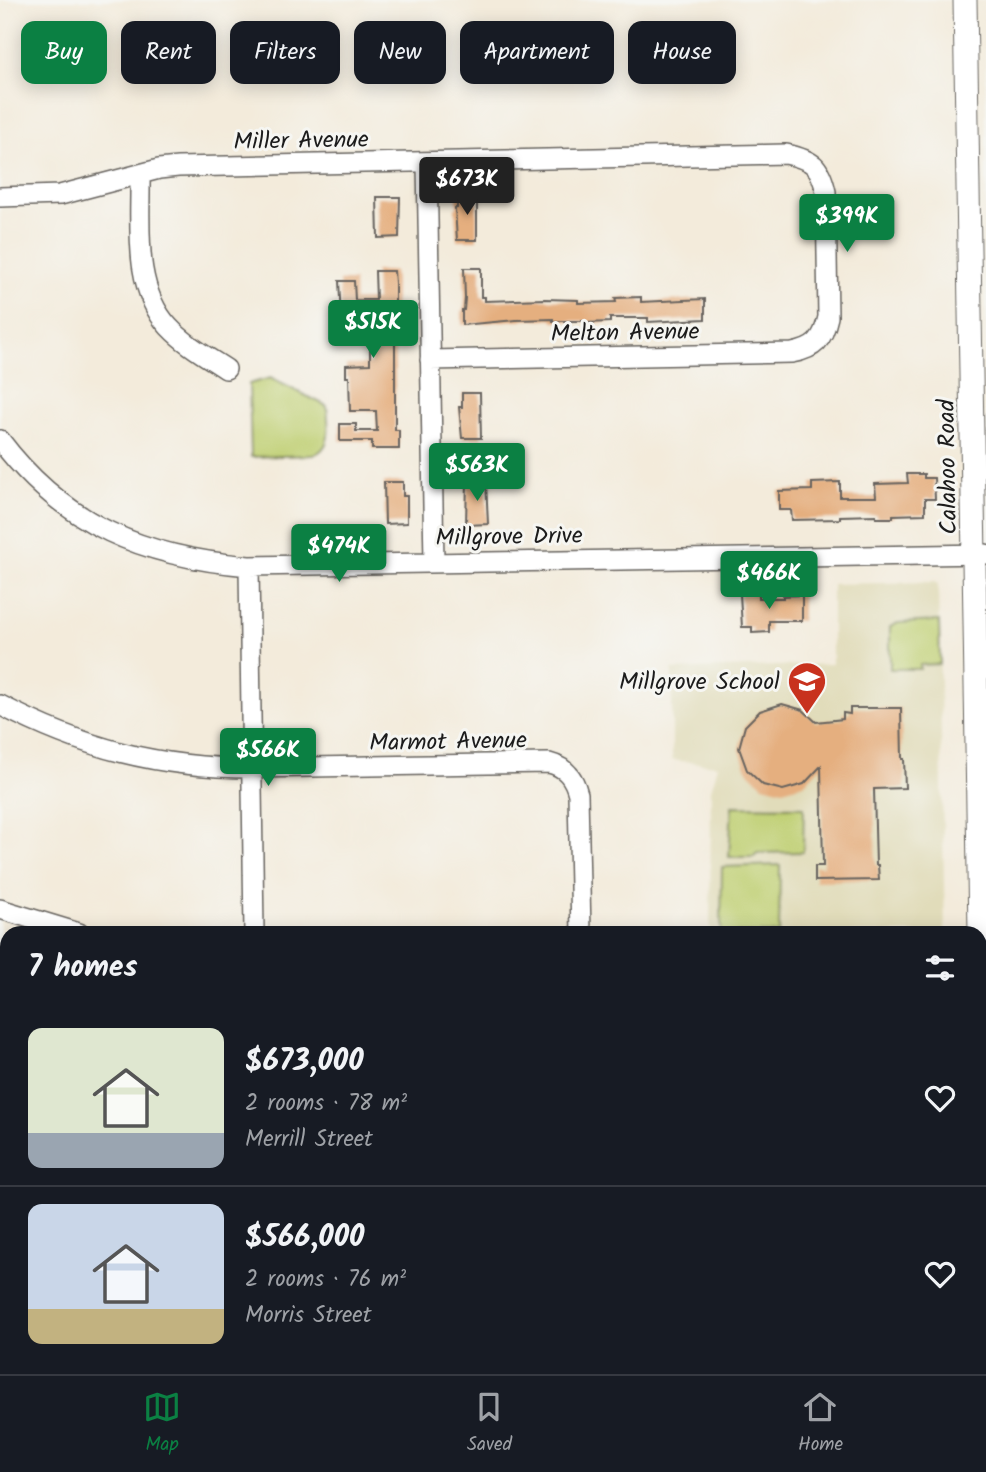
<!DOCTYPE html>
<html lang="en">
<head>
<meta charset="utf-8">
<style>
  body { margin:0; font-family:Kalam,sans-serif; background:#20242c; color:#f1f3f6; height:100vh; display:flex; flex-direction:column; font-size:26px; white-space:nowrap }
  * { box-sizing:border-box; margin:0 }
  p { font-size:23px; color:#9ea1a6 }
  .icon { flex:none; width:38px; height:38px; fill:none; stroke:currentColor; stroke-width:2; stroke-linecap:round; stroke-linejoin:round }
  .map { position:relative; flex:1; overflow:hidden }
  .side { position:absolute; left:0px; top:926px; width:987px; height:450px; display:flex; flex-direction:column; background:#171b24; border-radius:21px 21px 0 0; box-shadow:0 4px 18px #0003 }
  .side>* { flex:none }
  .top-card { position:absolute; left:21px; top:21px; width:945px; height:63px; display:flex; gap:14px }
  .price { position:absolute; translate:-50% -60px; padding:0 16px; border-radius:7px; background:#0b8043; color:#fff; font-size:23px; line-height:46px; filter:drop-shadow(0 2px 4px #0008) }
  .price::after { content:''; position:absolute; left:50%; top:42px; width:21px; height:16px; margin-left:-10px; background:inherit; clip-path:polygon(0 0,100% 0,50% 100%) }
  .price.active { background:#222; color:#fff }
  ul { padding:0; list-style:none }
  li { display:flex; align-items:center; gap:21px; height:175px; padding:0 28px }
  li+li { border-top:2px solid #363941 }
  li span { display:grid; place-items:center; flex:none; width:196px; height:140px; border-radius:14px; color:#555 }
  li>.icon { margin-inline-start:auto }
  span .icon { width:84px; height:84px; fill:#fffc; stroke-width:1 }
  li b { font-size:30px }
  h2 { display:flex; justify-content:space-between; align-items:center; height:84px; padding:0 28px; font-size:30px }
  .pill { padding:0 24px; border-radius:14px; background:#171b24; box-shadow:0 4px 18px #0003; font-size:24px; line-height:63px }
  .pill.active { background:#0b8043; color:#fff }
  .tabs { display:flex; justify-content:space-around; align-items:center; height:98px; border-top:2px solid #363941; background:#171b24; font-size:19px; color:#9ea1a6 }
  .tabs a { display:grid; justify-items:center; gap:4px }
  .tabs .active { color:#0b8043 }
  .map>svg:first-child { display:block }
  .built { fill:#e1dcba }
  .green { fill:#bfcf72; stroke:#6e7647; stroke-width:2 }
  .forest { fill:#97b264; stroke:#5a6740; stroke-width:2 }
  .building { fill:#e5af7f }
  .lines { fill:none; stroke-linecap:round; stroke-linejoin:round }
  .minor-casing { stroke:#67645f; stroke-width:22 }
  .major-casing { stroke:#67645f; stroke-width:25 }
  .minor { stroke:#fff; stroke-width:19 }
  .major { stroke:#fff; stroke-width:23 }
  .labels { text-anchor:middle; stroke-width:6; stroke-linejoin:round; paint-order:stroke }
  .street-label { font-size:24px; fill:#1c1c1c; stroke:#f6f6f2 }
  .poi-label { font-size:24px; fill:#1c1c1c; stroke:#f6f6f2; text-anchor:end }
</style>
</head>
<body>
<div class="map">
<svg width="986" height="1374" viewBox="0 0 986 1374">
  <rect width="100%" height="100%" fill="#f6f6f2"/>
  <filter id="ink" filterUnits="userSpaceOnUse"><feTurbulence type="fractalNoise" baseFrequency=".0143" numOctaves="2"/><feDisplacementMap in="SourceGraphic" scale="14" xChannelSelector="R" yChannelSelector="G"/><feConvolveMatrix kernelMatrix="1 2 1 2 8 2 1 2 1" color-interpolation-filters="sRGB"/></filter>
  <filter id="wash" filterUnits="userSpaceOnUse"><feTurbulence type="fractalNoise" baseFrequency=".00686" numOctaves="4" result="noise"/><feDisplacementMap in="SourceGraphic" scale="28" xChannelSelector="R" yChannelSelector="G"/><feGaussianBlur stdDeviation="1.57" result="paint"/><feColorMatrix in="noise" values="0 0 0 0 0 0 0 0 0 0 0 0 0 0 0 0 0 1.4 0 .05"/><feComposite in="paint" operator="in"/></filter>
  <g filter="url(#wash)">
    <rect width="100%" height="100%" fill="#f3ebdb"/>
    <path class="built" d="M934,582L938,584L945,933H710L711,790L718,765L672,760V670L832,664V584Z"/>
    <path class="green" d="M270,378L327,406C328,424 334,448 313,455L251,457L249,384Z
      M939,621L940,664L920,665V669H890V627L898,623Z
      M732,806L804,807L803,852L757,853L753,857H729Z
      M780,865L779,933H721L722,867Z
      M0,1027L7,1032V1092L0,1096Z"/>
    <path class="forest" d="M7,1092V1368H689L690,1374H0V1096Z"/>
    <g id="blocks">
      <path class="building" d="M457,194H477V240H457L455,208H457Z
        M377,197H400L399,237L378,238Z
        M464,268H481V297H485V301L545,299L578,300V303L616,302L615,298L641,297V302L705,299V319L648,322V318H610V322L585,323V321H553V319L516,320L462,325V310H464L465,298Z
        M375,271H394L395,283V430H399V449H372V441H340V424H356V431H377L376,411H350L349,377H346V365L370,364V343L347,344L346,317H341L339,281H354L355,300H376Z
        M462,393H480L481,438H462L459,407H462Z
        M907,474H924V478H934L935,499H925V514L893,515V518H876V515L840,516V519L792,520L791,510H779V491L812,490V483L840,482V497H876L875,484L908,483Z
        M467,481H486L488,524L466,525Z
        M384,482H403V496H407V523L385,524Z
        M759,593V598H783V596L802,595V621H769V632L752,633V627H742L740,594Z
        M782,704L803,710L816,722L843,719V713L850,714V708H901L902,759H904L905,788L874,789L876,865H878L879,880L815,881V866H823L821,766L804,784L783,790L763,785L747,770L739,748L745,726L760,711Z"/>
    </g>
  </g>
  <g filter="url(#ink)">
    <use href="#blocks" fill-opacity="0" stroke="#67645f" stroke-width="2"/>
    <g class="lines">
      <g class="minor-casing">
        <path id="minor" d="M427,162L434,562
          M140,174C141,224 132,287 169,327C185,344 206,356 226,369
          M0,197L60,195L159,169L178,167L786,154C813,160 820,165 826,192L828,317C823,340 815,349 792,353L430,360
          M0,440C65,526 144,557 249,566L986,554
          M249,566L254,933
          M0,705C82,748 159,768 252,768L549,763C566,767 574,778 578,794L581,933
          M0,909L79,933"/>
      </g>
      <g class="major-casing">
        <path id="major" d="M965,0L980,933
          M980,946L986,1300L984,1374"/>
      </g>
      <use href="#minor" class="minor"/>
      <use href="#major" class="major"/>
    </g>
  </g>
  <defs>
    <g id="school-pin" transform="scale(2.0125)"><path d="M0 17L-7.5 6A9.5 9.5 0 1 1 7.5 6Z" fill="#c8321e" stroke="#f6f6f2"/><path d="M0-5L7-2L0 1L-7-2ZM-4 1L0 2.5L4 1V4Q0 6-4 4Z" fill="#fff"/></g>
  </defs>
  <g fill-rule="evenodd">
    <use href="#school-pin" x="807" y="681"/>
  </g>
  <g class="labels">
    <g class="street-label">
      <text transform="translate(301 140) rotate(-1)" y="8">Miller Avenue</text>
      <text transform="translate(625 332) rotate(-1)" y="8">Melton Avenue</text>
      <text transform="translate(947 467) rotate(-91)" y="8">Calahoo Road</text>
      <text transform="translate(509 536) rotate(-1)" y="8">Millgrove Drive</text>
      <text transform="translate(448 741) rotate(-1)" y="8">Marmot Avenue</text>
    </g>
    <g class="poi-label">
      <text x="780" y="689">Millgrove School</text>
    </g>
  </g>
</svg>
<b class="price active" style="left:467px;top:217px">$673K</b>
<b class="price" style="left:847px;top:254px">$399K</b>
<b class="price" style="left:373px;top:360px">$515K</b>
<b class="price" style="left:477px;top:503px">$563K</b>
<b class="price" style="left:339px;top:584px">$474K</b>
<b class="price" style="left:769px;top:611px">$466K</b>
<b class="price" style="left:268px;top:788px">$566K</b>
<div class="top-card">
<a class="pill active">Buy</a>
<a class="pill">Rent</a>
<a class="pill">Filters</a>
<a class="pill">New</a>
<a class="pill">Apartment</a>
<a class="pill">House</a>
</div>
<section class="side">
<h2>7 homes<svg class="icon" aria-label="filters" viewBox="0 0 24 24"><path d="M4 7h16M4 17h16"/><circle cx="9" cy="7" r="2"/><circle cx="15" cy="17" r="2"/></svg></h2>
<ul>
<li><span style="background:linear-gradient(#dfe7d0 75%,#9aa5b1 0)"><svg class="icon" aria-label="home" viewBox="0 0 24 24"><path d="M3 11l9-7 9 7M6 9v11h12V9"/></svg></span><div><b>$673,000</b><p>2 rooms · 78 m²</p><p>Merrill Street</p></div><svg class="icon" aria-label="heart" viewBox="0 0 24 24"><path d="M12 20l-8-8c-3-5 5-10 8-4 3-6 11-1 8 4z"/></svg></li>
<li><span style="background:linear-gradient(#c9d6e8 75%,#c2b280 0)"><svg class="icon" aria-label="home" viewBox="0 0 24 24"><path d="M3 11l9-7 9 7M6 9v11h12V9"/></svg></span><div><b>$566,000</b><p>2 rooms · 76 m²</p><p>Morris Street</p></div><svg class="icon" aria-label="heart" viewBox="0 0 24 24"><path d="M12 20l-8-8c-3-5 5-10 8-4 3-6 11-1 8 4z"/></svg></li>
</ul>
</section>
</div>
<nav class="tabs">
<a class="active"><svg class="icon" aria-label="map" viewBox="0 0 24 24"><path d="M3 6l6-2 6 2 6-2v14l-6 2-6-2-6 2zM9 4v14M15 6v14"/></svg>Map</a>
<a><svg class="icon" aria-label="saved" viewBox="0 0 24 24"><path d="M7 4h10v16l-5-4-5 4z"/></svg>Saved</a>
<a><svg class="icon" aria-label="home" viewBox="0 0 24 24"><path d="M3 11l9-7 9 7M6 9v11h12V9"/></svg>Home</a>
</nav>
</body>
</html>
